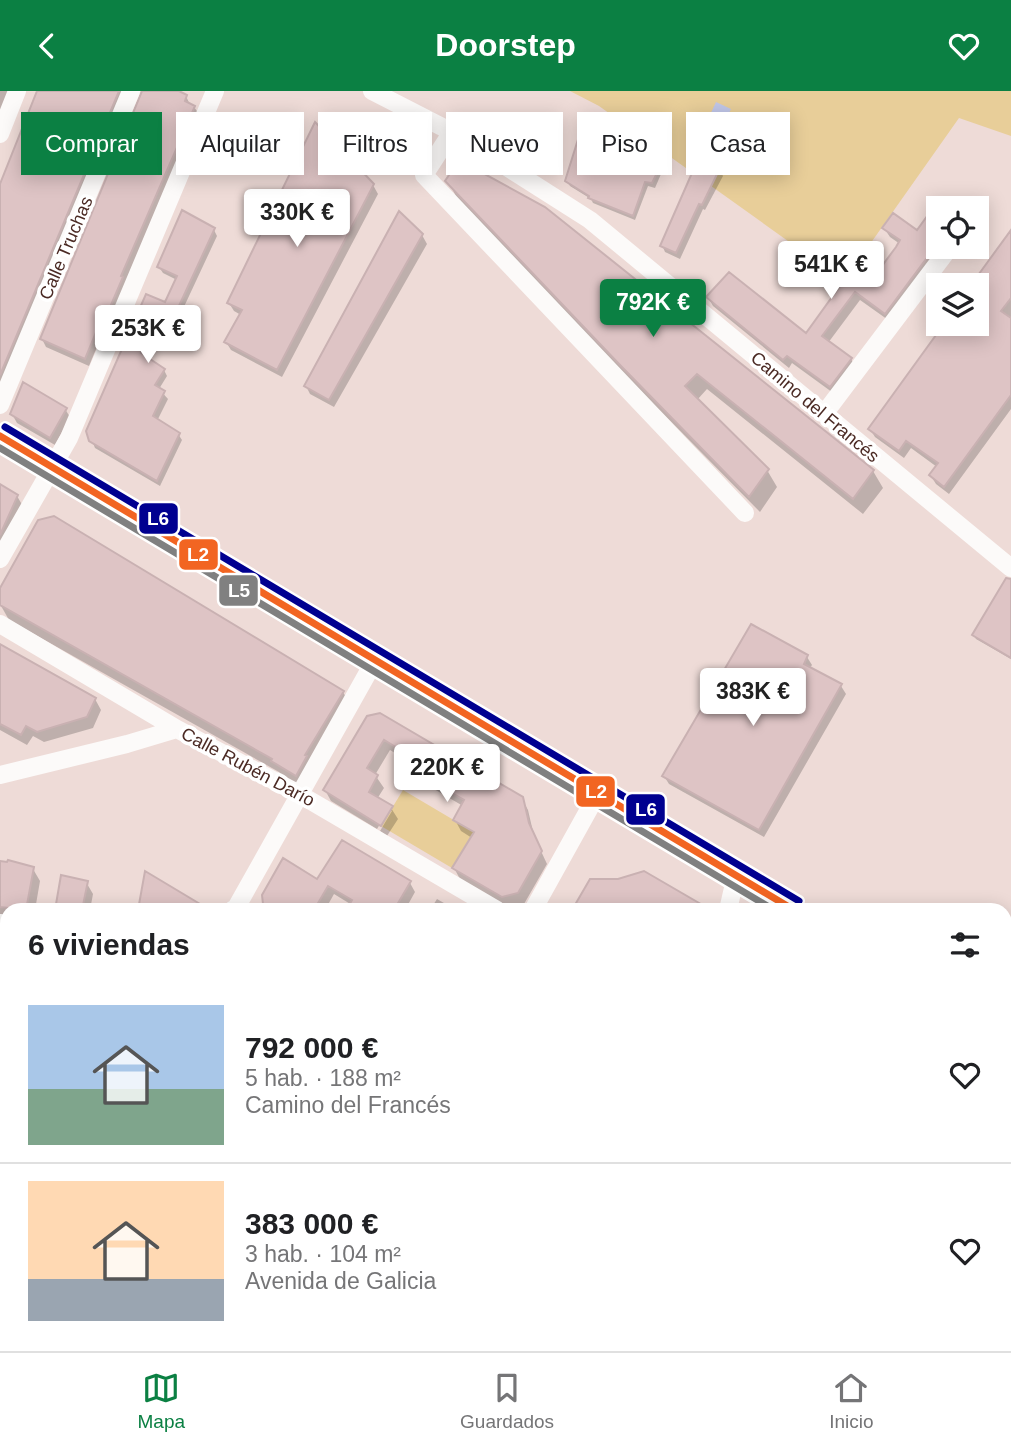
<!DOCTYPE html>
<html lang="es">
<head>
<meta charset="utf-8">
<style>
  body { margin:0; font-family:Arial,sans-serif; background:#f2f2f2; color:#202124; height:100vh; display:flex; flex-direction:column; font-size:26px; white-space:nowrap }
  * { box-sizing:border-box; margin:0 }
  p { font-size:23px; color:#757577 }
  .icon { flex:none; width:38px; height:38px; fill:none; stroke:currentColor; stroke-width:2; stroke-linecap:round; stroke-linejoin:round }
  .map { position:relative; flex:1; overflow:hidden }
  .sheet { position:absolute; left:0px; top:812px; width:1012px; height:448px; display:flex; flex-direction:column; background:#fff; border-radius:21px 21px 0 0; box-shadow:0 4px 18px #0003 }
  .sheet>* { flex:none }
  .guide { position:absolute; left:21px; top:21px; width:970px; height:63px; display:flex; gap:14px }
  .controls { position:absolute; left:926px; top:105px; display:grid; gap:14px }
  .controls a { display:grid; place-items:center; width:63px; height:63px; border-radius:0px; background:#fff; box-shadow:0 4px 18px #0003; font-size:35px }
  .price { position:absolute; translate:-50% -60px; padding:0 16px; border-radius:7px; background:#fff; color:#222; font-size:23px; line-height:46px; filter:drop-shadow(0 2px 4px #0008) }
  .price::after { content:''; position:absolute; left:50%; top:42px; width:21px; height:16px; margin-left:-10px; background:inherit; clip-path:polygon(0 0,100% 0,50% 100%) }
  .price.on { background:#0b8043; color:#fff }
  ul { padding:0; list-style:none }
  li { display:flex; align-items:center; gap:21px; height:175px; padding:0 28px }
  li+li { border-top:2px solid #e0e0e0 }
  li span { display:grid; place-items:center; flex:none; width:196px; height:140px; border-radius:0px; color:#555 }
  li>.icon { margin-inline-start:auto }
  span .icon { width:84px; height:84px; fill:#fffc; stroke-width:1 }
  li b { font-size:30px }
  h2 { display:flex; justify-content:space-between; align-items:center; height:84px; padding:0 28px; font-size:30px }
  .pill { padding:0 24px; border-radius:0px; background:#fff; box-shadow:0 4px 18px #0003; font-size:24px; line-height:63px }
  .pill.on { background:#0b8043; color:#fff }
  header { display:flex; justify-content:space-between; align-items:center; height:91px; padding:0 28px; background:#0b8043; color:#fff; font-size:32px; font-weight:700 }
  .tabs { display:flex; justify-content:space-around; align-items:center; height:98px; border-top:2px solid #e0e0e0; background:#fff; font-size:19px; color:#757577 }
  .tabs a { display:grid; justify-items:center; gap:4px }
  .tabs .on { color:#0b8043 }
  .map>svg:first-child { display:block }
  .built { fill:#f7d0c8 }
  .green { fill:#e8ce99 }
  .water { fill:#c0c6e8 }
  .shadow { fill:#0003 }
  .building { fill:#dec4c5; stroke:#c9b1b2; stroke-width:2 }
  .lines { fill:none; stroke-linecap:round; stroke-linejoin:round }
  .service { stroke:#fcfaf9; stroke-width:9 }
  .minor { stroke:#fcfaf9; stroke-width:18 }
  .tertiary { stroke:#fcfaf9; stroke-width:23 }
  .secondary { stroke:#fcfaf9; stroke-width:24 }
  .bus-1-casing { stroke:#fff; stroke-width:12 }
  .bus-2-casing { stroke:#fff; stroke-width:12 }
  .bus-3-casing { stroke:#fff; stroke-width:12 }
  .bus-1 { stroke:#f26522; stroke-width:7 }
  .bus-2 { stroke:#808080; stroke-width:7 }
  .bus-3 { stroke:#000090; stroke-width:7 }
  .labels { text-anchor:middle; stroke-width:7; stroke-linejoin:round; paint-order:stroke }
  .street-label { font-size:18px; fill:#4b2a24; stroke:#fff }
  .line-badge { stroke:#fff; stroke-width:2.5 }
  .badge-label { font-size:19px; text-anchor:middle; font-weight:bold; fill:#fff }
</style>
</head>
<body>
<header><svg class="icon" aria-label="back" viewBox="0 0 24 24"><path d="M15 5l-7 7 7 7"/></svg>Doorstep<svg class="icon" aria-label="heart" viewBox="0 0 24 24"><path d="M12 20l-8-8c-3-5 5-10 8-4 3-6 11-1 8 4z"/></svg></header>
<div class="map">
<svg width="1011" height="1260" viewBox="0 0 1011 1260">
  <rect width="100%" height="100%" fill="#eedbd7"/>
  <path class="built" d="M1011,1036V1144L1005,1140L1004,1047Z"/>
  <path class="green" d="M570,0H1011V45L959,27L844,190L599,15Z
    M403,699L474,741L452,777L381,735Z
    M493,1253H679L691,1260H469Z"/>
  <path class="water" d="M716,11L731,18L717,47L702,41Z"/>
  <path class="shadow" d="M0,0H9L0,23Z
    M39,0H128L0,297V98Z
    M144,0H178L186,5L190,14L194,16L199,23L109,235L106,234L89,275L46,256L42,248Z
    M239,52L233,70L221,65L220,63Z
    M655,62L658,68L655,76L661,83L655,97L648,95L635,129L593,112L591,108L570,95L567,90Z
    M719,78L723,85L705,119L703,118L680,168L665,161L662,154Z
    M448,90L873,380L883,397L863,423L707,298L697,309L767,379L777,396L760,421L633,292L457,107Z
    M373,94L378,103L282,286L231,259L226,251L241,224L234,220L229,212Z
    M938,122V156H946L891,231L860,209L828,252L851,268L856,277L836,304L792,272L789,277L713,215L708,206L807,244L859,172L877,185L900,153L890,146L884,137L918,141Z
    M214,139L217,145L169,248L157,241L145,266L164,279L167,285L159,298L168,308L157,330L178,343L182,349L160,395L95,357L88,340L166,213L177,189L163,182L159,176Z
    M1011,142V318L949,403L936,393L931,385L937,376L911,357L904,367L875,346L870,338L946,233H976V194H974Z
    M422,144L427,153L334,316L310,303L306,295Z
    M65,318L70,326L55,354L17,332L12,323Z
    M0,395L17,405L24,417L0,460Z
    M1011,499V568L976,548L974,544Z
    M0,500L343,601L352,617L305,699L282,686L279,681L9,529L0,513Z
    M0,555L95,608L101,619L93,637L44,651L33,645L27,654L0,639Z
    M807,566L812,574L809,578L841,595L846,603L764,746L669,693L664,685Z
    M368,627L522,708L528,719L534,745L547,773L524,813L509,817L460,788L454,777L472,747L461,740L455,729L463,715L434,698L427,687L430,683L390,659L375,684L384,697L377,708L391,717L398,728L387,745L380,740L392,720H388L377,738L331,710L325,699Z
    M0,772L33,778L40,790L35,819H7V828L0,827Z
    M317,790L410,792L415,801L405,819H348L352,814L334,803L325,819H269L265,812Z
    M86,791L93,803L90,819H57Z
    M437,808L456,819H430Z
    M0,849L7,851V890L2,883L3,876H0Z
    M3,942L7,943V993L0,992V952H2Z
    M1004,999L1011,1003V1051L1004,1062Z
    M0,1019L7,1022V1047L0,1046Z
    M0,1075L7,1076V1196L2,1195L1,1201Z
    M21,1253H56V1260H21Z
    M269,1253H298V1260H270Z"/>
  <path class="building" d="M37,0H119L0,284V93Z
    M142,0H179L187,4L185,10L195,15L121,185L123,186L105,228L102,227L85,268L40,248Z
    M315,31L374,93L277,279L224,251L242,219L227,212Z
    M580,42L607,52L610,43L656,61L652,72L660,76L652,92L645,91L633,125L588,107L589,105L565,90Z
    M227,45L240,51L232,69L218,63Z
    M699,66L720,77L702,114L699,113L676,162L660,155Z
    M459,69L545,116L874,379L853,408L697,283L685,295L769,378L749,406L621,275L445,90Z
    M938,110V152L885,223L855,201L822,245L852,267L830,296L787,265L783,269L706,206L729,181L806,242L858,170L876,183L896,156L900,149L882,137L893,122L917,139Z
    M182,119L215,137L166,243L153,236L141,262L165,278L155,294L165,300L153,325L180,342L157,390L89,350L86,340L146,203L165,211L177,185L157,176Z
    M399,120L423,143L329,309L304,295Z
    M1011,139V207L1001,220L1011,227V304L944,396L929,384L938,372L906,350L899,360L868,338L944,233H976V187Z
    M23,291L67,317L50,347L10,323Z
    M0,393L18,404L0,444Z
    M54,425L344,600L305,664L307,665L296,685L271,670L272,668L0,514V497L38,429Z
    M1006,487L1011,488V567L972,544Z
    M751,533L808,564L804,573L842,593L759,739L662,685Z
    M0,553L96,607L87,626L37,641L26,635L21,644L0,633Z
    M380,622L523,706L529,732L542,760L518,802L502,806L452,777L474,741L453,729L464,709L425,687L431,678L384,649L367,677L378,684L369,701L393,715L381,735L323,699L367,625Z
    M342,749L411,790L394,819H346L352,809L328,795L314,819H273L263,813L262,804L283,767L317,788Z
    M8,769L34,776L26,819L0,816V770L7,771Z
    M145,780L210,819H138Z
    M644,780L711,819H572L590,788H618Z
    M61,784L88,790L82,819H55Z"/>
  <g class="lines">
    <path class="service" d="M1004,1086L1011,1075
      M1004,1174L1011,1179
      M1004,1229L1011,1225
      M812,1253L822,1260
      M762,1260L764,1253
      M931,1260L947,1253"/>
    <path class="minor" d="M372,0L452,41L590,129L1011,477
      M452,41L424,84L745,422
      M0,43L17,0
      M0,314L131,0
      M824,323L950,156
      M0,468L69,347L215,0
      M0,533L177,638L299,703L497,819
      M0,684L127,653L177,638
      M232,819L236,817L375,569
      M533,819L598,702
      M728,819L736,784
      M0,832L7,833
      M0,1058L7,1059
      M322,1253V1260
      M729,1253L742,1260
      M7,1260V1253"/>
    <path class="tertiary" d="M998,1260L1011,1254"/>
    <path class="secondary" d="M0,345L794,819
      M1004,944L1011,948"/>
    <g class="bus-1-casing">
      <path id="bus-1" d="M0,345L794,819"/>
    </g>
    <g class="bus-2-casing">
      <path id="bus-2" d="M0,357L774,819"/>
    </g>
    <g class="bus-3-casing">
      <path id="bus-3" d="M5,336L799,810"/>
    </g>
    <use href="#bus-1" class="bus-1"/>
    <use href="#bus-2" class="bus-2"/>
    <use href="#bus-3" class="bus-3"/>
  </g>
  <g class="labels">
    <g class="street-label">
      <text transform="translate(66 157) rotate(-67)" y="6">Calle Truchas</text>
      <text transform="translate(815 316) rotate(40)" y="6">Camino del Francés</text>
      <text transform="translate(248 676) rotate(28)" y="6">Calle Rubén Darío</text>
    </g>
  </g>
  <g class="line-badge">
    <rect x="138" y="411" width="41" height="33" rx="7" fill="#000090"/>
    <rect x="178" y="447" width="41" height="33" rx="7" fill="#f26522"/>
    <rect x="218" y="483" width="41" height="33" rx="7" fill="#808080"/>
    <rect x="575" y="684" width="41" height="33" rx="7" fill="#f26522"/>
    <rect x="625" y="702" width="41" height="33" rx="7" fill="#000090"/>
  </g>
  <g class="badge-label">
    <text x="158" y="434">L6</text>
    <text x="198" y="470">L2</text>
    <text x="239" y="506">L5</text>
    <text x="596" y="707">L2</text>
    <text x="646" y="725">L6</text>
  </g>
</svg>
<div class="controls">
<a><svg class="icon" aria-label="locate" viewBox="0 0 24 24"><circle cx="12" cy="12" r="6"/><path d="M12 2v4M12 18v4M2 12h4M18 12h4"/></svg></a>
<a><svg class="icon" aria-label="layers" viewBox="0 0 24 24"><path d="M12 4l9 5-9 5-9-5zM3 14l9 5 9-5"/></svg></a>
</div>
<b class="price" style="left:297px;top:158px">330K €</b>
<b class="price" style="left:831px;top:210px">541K €</b>
<b class="price on" style="left:653px;top:248px">792K €</b>
<b class="price" style="left:148px;top:274px">253K €</b>
<b class="price" style="left:753px;top:637px">383K €</b>
<b class="price" style="left:447px;top:713px">220K €</b>
<div class="guide">
<a class="pill on">Comprar</a>
<a class="pill">Alquilar</a>
<a class="pill">Filtros</a>
<a class="pill">Nuevo</a>
<a class="pill">Piso</a>
<a class="pill">Casa</a>
</div>
<section class="sheet">
<h2>6 viviendas<svg class="icon" aria-label="filters" viewBox="0 0 24 24"><path d="M4 7h16M4 17h16"/><circle cx="9" cy="7" r="2"/><circle cx="15" cy="17" r="2"/></svg></h2>
<ul>
<li><span style="background:linear-gradient(#a9c7e8 60%,#7fa58c 0)"><svg class="icon" aria-label="home" viewBox="0 0 24 24"><path d="M3 11l9-7 9 7M6 9v11h12V9"/></svg></span><div><b>792 000 €</b><p>5 hab. · 188 m²</p><p>Camino del Francés</p></div><svg class="icon" aria-label="heart" viewBox="0 0 24 24"><path d="M12 20l-8-8c-3-5 5-10 8-4 3-6 11-1 8 4z"/></svg></li>
<li><span style="background:linear-gradient(#ffd9b3 70%,#9aa5b1 0)"><svg class="icon" aria-label="home" viewBox="0 0 24 24"><path d="M3 11l9-7 9 7M6 9v11h12V9"/></svg></span><div><b>383 000 €</b><p>3 hab. · 104 m²</p><p>Avenida de Galicia</p></div><svg class="icon" aria-label="heart" viewBox="0 0 24 24"><path d="M12 20l-8-8c-3-5 5-10 8-4 3-6 11-1 8 4z"/></svg></li>
</ul>
</section>
</div>
<nav class="tabs">
<a class="on"><svg class="icon" aria-label="map" viewBox="0 0 24 24"><path d="M3 6l6-2 6 2 6-2v14l-6 2-6-2-6 2zM9 4v14M15 6v14"/></svg>Mapa</a>
<a><svg class="icon" aria-label="saved" viewBox="0 0 24 24"><path d="M7 4h10v16l-5-4-5 4z"/></svg>Guardados</a>
<a><svg class="icon" aria-label="home" viewBox="0 0 24 24"><path d="M3 11l9-7 9 7M6 9v11h12V9"/></svg>Inicio</a>
</nav>
</body>
</html>
